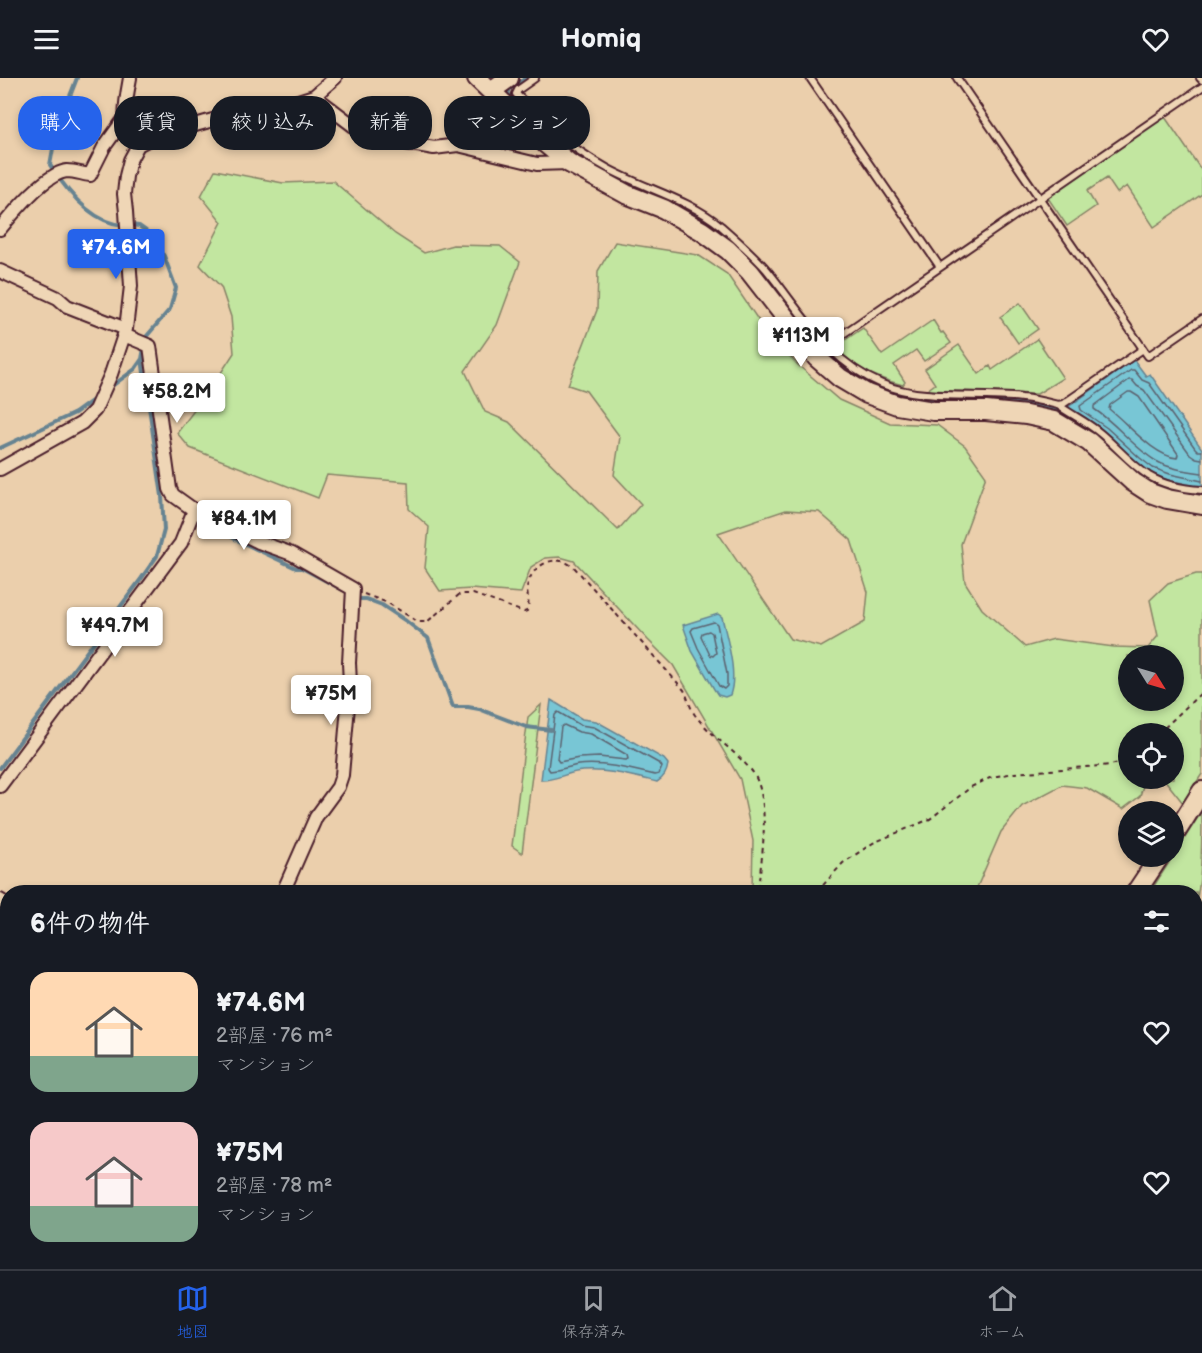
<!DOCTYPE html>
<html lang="ja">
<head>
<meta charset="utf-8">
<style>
  body { margin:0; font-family:"Balsamiq Sans","Klee One",sans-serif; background:#20242c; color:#f1f3f6; height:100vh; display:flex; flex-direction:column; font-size:22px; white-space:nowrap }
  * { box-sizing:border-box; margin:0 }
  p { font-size:20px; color:#9ea1a6 }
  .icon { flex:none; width:33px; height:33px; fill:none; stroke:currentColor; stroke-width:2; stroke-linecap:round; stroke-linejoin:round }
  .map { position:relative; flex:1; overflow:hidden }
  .drawer { position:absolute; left:0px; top:807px; width:1203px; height:384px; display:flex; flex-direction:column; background:#171b24; border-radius:24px 24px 0 0; box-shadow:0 3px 9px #0003 }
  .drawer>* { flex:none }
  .hud { position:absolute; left:18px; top:18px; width:600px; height:54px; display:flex; gap:12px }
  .needle { width:39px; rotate:127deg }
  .tools { position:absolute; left:1118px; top:567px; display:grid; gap:12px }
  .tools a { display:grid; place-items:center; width:66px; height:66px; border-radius:50%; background:#171b24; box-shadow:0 3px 9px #0003; font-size:30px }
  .price { position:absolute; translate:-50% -51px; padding:0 14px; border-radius:6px; background:#fff; color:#222; font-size:20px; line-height:39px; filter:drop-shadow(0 2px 3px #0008) }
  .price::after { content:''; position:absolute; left:50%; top:36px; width:18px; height:14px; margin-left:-9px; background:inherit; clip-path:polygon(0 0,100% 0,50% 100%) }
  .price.selected { background:#2563eb; color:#fff }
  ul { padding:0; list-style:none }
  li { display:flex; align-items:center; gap:18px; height:150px; padding:0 30px }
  li span { display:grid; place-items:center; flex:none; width:168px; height:120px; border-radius:18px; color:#555 }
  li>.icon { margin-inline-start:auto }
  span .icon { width:72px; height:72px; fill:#fffc; stroke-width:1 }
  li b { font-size:26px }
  h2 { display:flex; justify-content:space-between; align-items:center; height:72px; padding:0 30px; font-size:26px }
  .tag { padding:0 21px; border-radius:24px; background:#171b24; box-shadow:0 3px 9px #0003; font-size:21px; line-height:54px }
  .tag.selected { background:#2563eb; color:#fff }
  header { display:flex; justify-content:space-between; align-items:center; height:78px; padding:0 30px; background:#171b24; font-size:27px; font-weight:700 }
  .menu { display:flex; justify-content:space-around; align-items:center; height:84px; border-top:2px solid #363941; background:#171b24; font-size:16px; color:#9ea1a6 }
  .menu a { display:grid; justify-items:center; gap:3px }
  .menu .selected { color:#2563eb }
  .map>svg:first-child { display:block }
  .green { fill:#c2e6a0; stroke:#868266; stroke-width:1.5; fill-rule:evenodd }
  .water { fill:#78c6d5; stroke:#668391; stroke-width:1.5 }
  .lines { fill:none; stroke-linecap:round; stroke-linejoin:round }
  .shore { stroke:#5c626f; stroke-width:1.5 }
  .stream { stroke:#668391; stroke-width:4 }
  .lane-casing { stroke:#4a1f2b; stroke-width:10 }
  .street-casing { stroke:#4a1f2b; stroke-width:16 }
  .secondary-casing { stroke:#4a1f2b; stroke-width:22 }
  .path { stroke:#4a1f2b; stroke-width:2; stroke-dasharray:4.5 4.5; stroke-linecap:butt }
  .lane { stroke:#efd6b6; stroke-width:6 }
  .street { stroke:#efd6b6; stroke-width:12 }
  .secondary { stroke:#efd6b6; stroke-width:18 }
</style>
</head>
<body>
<header><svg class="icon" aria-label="menu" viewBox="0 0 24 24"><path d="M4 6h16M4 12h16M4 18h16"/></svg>Homiq<svg class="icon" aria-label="heart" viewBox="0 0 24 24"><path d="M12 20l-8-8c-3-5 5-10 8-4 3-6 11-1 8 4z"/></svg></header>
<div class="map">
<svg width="1202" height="1191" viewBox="0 0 1202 1191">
  <rect width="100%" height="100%" fill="#ebcfac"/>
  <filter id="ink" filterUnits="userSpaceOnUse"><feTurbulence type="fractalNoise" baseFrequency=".0167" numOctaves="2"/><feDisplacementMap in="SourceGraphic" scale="12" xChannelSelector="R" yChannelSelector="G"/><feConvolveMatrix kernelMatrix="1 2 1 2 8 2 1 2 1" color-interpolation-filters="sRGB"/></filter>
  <g filter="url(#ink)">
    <path class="green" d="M1165,39L1202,93V116L1154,149L1127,108L1117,115L1107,100L1087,113L1096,128L1067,148L1048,120Z
      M215,92L283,105L333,103L395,156L424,175L453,167L500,168L520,184L497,247L465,293L485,334L509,344L618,452L641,426L614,397L620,359L586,313L568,307L597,232L598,193L615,164L698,177L727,196L767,255L799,288L839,322L890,345L937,347L965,368L986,398L961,466L965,504L982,531L1025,569L1054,561L1114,569L1148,570L1158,558L1150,522L1168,505L1196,496H1202V696L1183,725L1164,701L1173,700V656H1128V700L1145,701L1140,718L1123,731L1087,710L1062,707L1022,728L1001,754L975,814H750L752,811L753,763L740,701L673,587L648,562L574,483L560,479L545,480L531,489L521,515L471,511L440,513L425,490L429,449L409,431L408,404L327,397L318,420L190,370L177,355L211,310L234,275L231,239L221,209L200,187L222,144L201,118ZM786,432L819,434L851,462L868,514L865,544L821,569L790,561L718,455ZM1128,578H1173V622H1128Z
      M1020,225L1038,251L1018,265L1000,239Z
      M933,242L941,255L943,254L951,265L924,283L916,272L894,287L905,304L903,307C878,301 853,289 835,269L863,250L882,277Z
      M1037,261L1063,300L1037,316L927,312L935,306L925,291L959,267L979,296L990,288L992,292Z
      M541,627L522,775L512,768L528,639Z
      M1202,733C1202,754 1202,807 1196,822V814H1150Z
      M1196,1101L1199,1104L1202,1112V1191H899L904,1184H1196Z
      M52,1184H333L336,1191H42Z
      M587,1184H877L872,1191H585Z"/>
    <path class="water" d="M1134,282L1146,298L1150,296L1202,371V409L1168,402L1150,395L1136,384L1103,355L1067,330Z
      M718,536L722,539C727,562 738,595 730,617L725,619L718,617L714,611L692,573L683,547Z
      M551,622L582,641L596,643L664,681L668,686C667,695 664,700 657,704C632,698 608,691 582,693C568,694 554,703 541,702Z
      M1202,825V1097L1196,1091V834Z
      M383,1184H441L444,1191H376Z"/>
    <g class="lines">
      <path class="shore" d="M1128,314H1131L1139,319L1178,376L1177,380C1154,378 1128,346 1109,331L1110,327Z
        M1202,373H1198L1195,370L1149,305L1142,302L1134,292H1131L1080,328L1081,332L1107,350L1140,380L1153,390L1170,396L1202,403
        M1202,381L1196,380L1190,376L1144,312L1137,308L1132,302H1129L1094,328V331C1117,346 1133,369 1156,383C1170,391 1187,393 1202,395
        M714,544L717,546L727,596V608L724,611L719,608L698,570L691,553L693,550Z
        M709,553L712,555L716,575L713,578L710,577L701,558L702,555Z
        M558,634L580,647L594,649L660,686L662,689L659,696L655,697C630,691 604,684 578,687C569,689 559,692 550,693L548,690L555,637Z
        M564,647L579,654L591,656L627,677L628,681L626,682L599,679L579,680L559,684L557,681L561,649Z"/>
      <path class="stream" d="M77,0L56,54L50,87C66,112 91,145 123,147
        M526,0L510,11L508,15L510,18L561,63
        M582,78L623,102L677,125
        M684,128C717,148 745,172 770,202C800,239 819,278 862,302C928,339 1006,306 1071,339
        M108,311L135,291L142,281
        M1083,346L1127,384
        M0,370L75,335L97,319
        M1160,406L1188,414L1202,416
        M207,445L237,462L296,490H302L343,512
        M360,521H366L382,527L406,543L428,560L453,629H468L479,631L526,649L551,652
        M0,690L141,501L157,478L164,452L162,418L142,281L146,259L170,231L176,210L164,178L146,153L139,148L131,147"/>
      <g class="lane-casing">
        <path id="lane" d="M535,0L518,12L516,16C520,20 525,24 529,28C538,36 546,46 555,54C571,68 589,80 607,90C645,111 687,120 721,148C737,162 753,176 767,192C802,235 827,283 882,306C926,324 976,314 1022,320C1034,321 1046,324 1058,327L1063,326L1143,271
          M810,0L940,189
          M957,0L1148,278L1202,241
          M1200,0L1202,2
          M827,267L1202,9
          M1058,327C1072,337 1087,344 1100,355C1117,369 1130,386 1149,398C1164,407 1184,411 1202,412"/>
      </g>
      <g class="street-casing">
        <path id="street" d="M130,0C126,22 119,51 138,67
          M314,18L363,55L377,60L434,70L458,67L537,86L569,85
          M0,151C13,135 46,95 67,93C74,93 83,96 90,97L104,69L125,40
          M0,193L58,220L67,228L126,251
          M124,257L150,268L170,411L173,417L194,432L259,464L292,476L353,511L349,585L350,605L342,697L338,709L316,739L283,814
          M0,391L82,345L95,332L111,296L126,251L131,208L126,134L124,116L126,98L130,82L138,67L153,59L241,34L273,31L314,18L335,0
          M0,708L181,465L194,432
          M0,822L8,827
          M0,1040L8,1036
          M448,1184L452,1191"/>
      </g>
      <g class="secondary-casing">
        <path id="secondary" d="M477,0L546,66L569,85L626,116L664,131L702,153L728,172L750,194L817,280L840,300L867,316L897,327L933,333H986L1026,337L1054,343L1089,364L1133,404L1150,415L1167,421L1202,427
          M491,13L509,0
          M1173,759L1202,713
          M1136,814L1160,778
          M885,1191L889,1184"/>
      </g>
      <path class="path" d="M364,516L388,525L418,544H427L460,516H473L524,534L527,533C531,525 525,514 528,505C532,491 547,480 561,483C566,483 570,487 574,489L684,612C688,620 690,630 695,637C711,658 734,672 751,692C772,717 762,785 757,814
        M1158,656L1202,614
        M817,814L843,785L873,765L930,741L971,709L992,699L1014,695L1111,687L1128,682
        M575,1191L576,1184"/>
      <use href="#lane" class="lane"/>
      <use href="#street" class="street"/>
      <use href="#secondary" class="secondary"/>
    </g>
  </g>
</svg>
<div class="tools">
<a><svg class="needle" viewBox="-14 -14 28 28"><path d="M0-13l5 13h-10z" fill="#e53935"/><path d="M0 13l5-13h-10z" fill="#9ea1a6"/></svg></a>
<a><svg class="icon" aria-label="locate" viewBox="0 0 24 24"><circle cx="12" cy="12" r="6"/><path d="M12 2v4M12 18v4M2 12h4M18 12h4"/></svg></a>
<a><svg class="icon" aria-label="layers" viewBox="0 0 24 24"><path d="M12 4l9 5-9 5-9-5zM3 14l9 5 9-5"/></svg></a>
</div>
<b class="price selected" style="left:116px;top:202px">¥74.6M</b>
<b class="price" style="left:801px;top:290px">¥113M</b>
<b class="price" style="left:177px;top:346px">¥58.2M</b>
<b class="price" style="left:244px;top:473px">¥84.1M</b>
<b class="price" style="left:115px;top:580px">¥49.7M</b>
<b class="price" style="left:331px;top:648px">¥75M</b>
<div class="hud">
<a class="tag selected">購入</a>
<a class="tag">賃貸</a>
<a class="tag">絞り込み</a>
<a class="tag">新着</a>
<a class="tag">マンション</a>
</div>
<section class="drawer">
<h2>6件の物件<svg class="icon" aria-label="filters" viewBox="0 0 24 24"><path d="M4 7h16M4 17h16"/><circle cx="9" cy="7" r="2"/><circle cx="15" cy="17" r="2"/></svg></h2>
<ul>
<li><span style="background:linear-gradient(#ffd9b3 70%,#7fa58c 0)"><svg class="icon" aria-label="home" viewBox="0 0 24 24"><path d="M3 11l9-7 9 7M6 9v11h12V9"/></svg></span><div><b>¥74.6M</b><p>2部屋 · 76 m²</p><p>マンション</p></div><svg class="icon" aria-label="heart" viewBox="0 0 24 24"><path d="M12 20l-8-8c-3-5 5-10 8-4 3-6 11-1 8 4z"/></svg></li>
<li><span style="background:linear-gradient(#f6c9c9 70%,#7fa58c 0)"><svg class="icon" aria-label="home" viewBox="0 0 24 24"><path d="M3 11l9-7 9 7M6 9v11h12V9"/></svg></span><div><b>¥75M</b><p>2部屋 · 78 m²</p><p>マンション</p></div><svg class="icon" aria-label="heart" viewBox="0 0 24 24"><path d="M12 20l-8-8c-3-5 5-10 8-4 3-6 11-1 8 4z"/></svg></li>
</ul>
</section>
</div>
<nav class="menu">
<a class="selected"><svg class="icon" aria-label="map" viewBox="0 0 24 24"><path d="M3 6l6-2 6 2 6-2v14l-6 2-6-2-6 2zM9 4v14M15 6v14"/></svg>地図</a>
<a><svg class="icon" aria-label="saved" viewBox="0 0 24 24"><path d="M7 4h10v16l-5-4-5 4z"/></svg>保存済み</a>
<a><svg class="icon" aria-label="home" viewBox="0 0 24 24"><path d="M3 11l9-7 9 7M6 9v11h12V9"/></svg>ホーム</a>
</nav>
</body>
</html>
